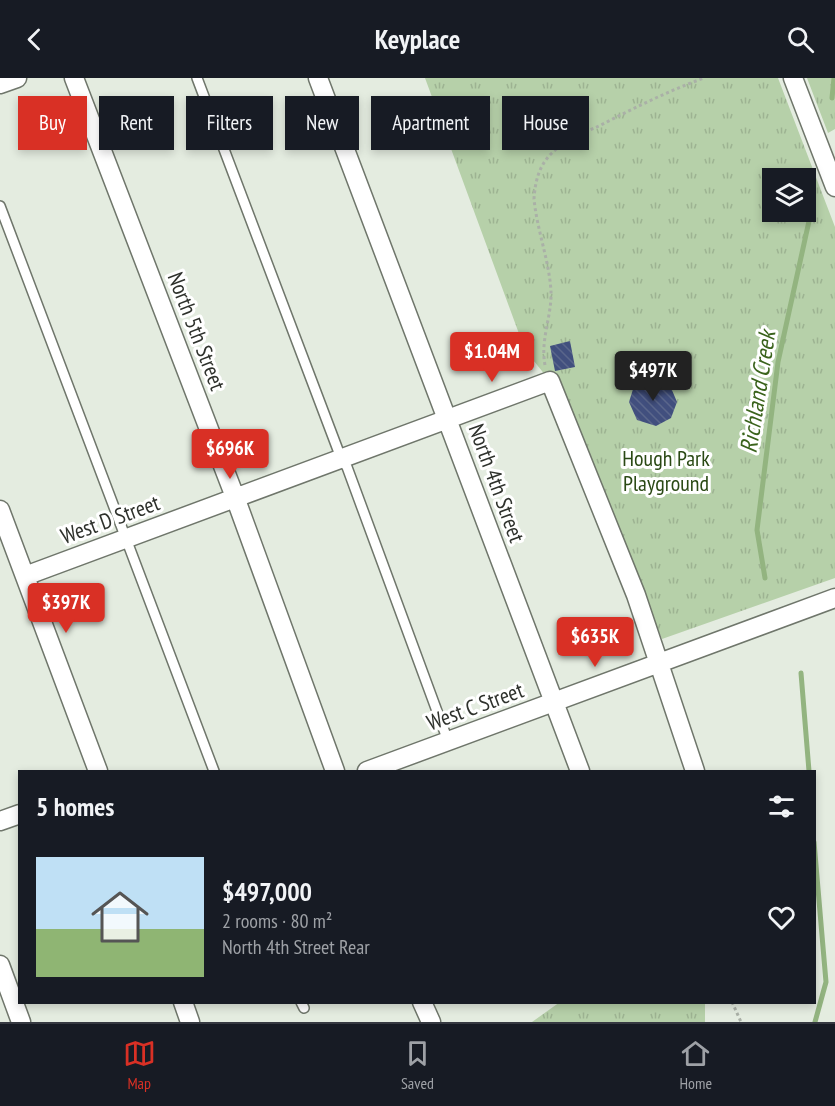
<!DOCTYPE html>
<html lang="en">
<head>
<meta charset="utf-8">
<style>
  body { margin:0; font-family:"PT Sans Narrow",sans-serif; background:#242831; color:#f1f3f6; height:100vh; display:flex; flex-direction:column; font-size:22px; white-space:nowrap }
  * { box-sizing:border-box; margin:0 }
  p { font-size:20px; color:#9ea1a6 }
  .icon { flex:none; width:33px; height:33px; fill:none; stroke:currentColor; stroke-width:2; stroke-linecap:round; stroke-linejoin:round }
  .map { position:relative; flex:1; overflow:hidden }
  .drawer { position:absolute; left:18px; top:692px; width:798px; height:234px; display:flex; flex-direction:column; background:#171b24; border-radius:0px; box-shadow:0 3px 9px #0003 }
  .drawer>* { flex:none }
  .banner { position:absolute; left:18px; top:18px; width:800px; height:54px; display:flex; gap:12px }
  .buttons { position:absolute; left:762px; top:90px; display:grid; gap:12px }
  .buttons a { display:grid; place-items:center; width:54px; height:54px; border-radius:0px; background:#171b24; box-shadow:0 3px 9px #0003; font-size:30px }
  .price { position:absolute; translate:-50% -51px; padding:0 14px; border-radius:6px; background:#d93025; color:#fff; font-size:20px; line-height:39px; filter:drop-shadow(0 2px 3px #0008) }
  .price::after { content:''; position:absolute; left:50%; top:36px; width:18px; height:14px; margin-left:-9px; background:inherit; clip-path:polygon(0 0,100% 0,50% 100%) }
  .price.selected { background:#222; color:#fff }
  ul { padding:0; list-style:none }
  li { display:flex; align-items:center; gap:18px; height:150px; padding:0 18px }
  li span { display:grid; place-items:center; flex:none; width:168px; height:120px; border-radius:0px; color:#555 }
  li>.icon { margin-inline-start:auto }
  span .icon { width:72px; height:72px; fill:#fffc; stroke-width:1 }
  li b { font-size:26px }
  h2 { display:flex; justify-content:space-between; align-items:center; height:72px; padding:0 18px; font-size:26px }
  .tag { padding:0 21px; border-radius:0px; background:#171b24; box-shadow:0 3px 9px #0003; font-size:21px; line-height:54px }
  .tag.selected { background:#d93025; color:#fff }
  header { display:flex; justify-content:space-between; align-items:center; height:78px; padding:0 18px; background:#171b24; font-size:27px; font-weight:800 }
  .tabs { display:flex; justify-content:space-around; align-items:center; height:84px; border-top:2px solid #363941; background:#171b24; font-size:16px; color:#9ea1a6 }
  .tabs a { display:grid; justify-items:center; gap:3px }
  .tabs .selected { color:#d93025 }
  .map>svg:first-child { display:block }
  .park { fill:url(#park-tufts); fill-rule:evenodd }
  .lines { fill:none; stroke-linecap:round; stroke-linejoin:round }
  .stream { stroke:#93b480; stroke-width:5 }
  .building { fill:url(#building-back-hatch) }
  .lane-casing { stroke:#6f766b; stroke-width:12 }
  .street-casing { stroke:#6f766b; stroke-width:21 }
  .path { stroke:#aab0a7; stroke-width:3; stroke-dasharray:3 3; stroke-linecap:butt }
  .lane { stroke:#fff; stroke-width:9 }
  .street { stroke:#fff; stroke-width:18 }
  .labels { text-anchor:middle; stroke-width:6; stroke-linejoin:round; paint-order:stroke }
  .street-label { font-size:22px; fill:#2e312c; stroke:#fff }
  .park-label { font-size:22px; fill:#2a4914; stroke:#fff }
  .water-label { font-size:24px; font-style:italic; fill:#3a631c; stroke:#fff }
</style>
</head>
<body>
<header><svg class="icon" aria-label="back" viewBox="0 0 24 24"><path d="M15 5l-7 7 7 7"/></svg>Keyplace<svg class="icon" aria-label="search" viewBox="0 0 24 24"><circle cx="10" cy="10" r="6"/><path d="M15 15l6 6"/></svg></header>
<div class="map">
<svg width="835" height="944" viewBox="0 0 835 944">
  <defs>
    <pattern id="park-tufts" width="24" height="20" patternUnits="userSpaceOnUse" patternTransform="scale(1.5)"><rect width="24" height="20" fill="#b6d0a9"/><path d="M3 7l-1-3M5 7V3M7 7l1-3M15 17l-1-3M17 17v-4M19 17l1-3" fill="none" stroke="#9db392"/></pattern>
    <pattern id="building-back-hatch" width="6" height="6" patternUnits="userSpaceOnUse" patternTransform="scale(1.5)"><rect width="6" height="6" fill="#414f7e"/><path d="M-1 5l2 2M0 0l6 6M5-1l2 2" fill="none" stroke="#5a668b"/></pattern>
  </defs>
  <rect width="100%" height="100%" fill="#e4ece0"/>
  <path class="park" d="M425,0H778L835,149V500L662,561L550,303L525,272ZM772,100H806V134H772Z
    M807,0H835V51L828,55Z
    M560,924H705V944H532Z"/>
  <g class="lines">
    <path class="stream" d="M832,20L834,0
      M765,500L757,452L778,284L811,134
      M801,595L809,693
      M814,764L826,904L815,944"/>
  </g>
  <path class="building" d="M570,263L575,289L555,293L550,268Z
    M650,300L669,305L677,324L671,340L656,348L637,342L629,324L634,308Z"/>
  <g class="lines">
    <g class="lane-casing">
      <path id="lane" d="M197,0L341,380L347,389L448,663
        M0,128L214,693
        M301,924L304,930"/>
    </g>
    <g class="street-casing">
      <path id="street" d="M74,0L235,419L335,693
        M318,0L580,693
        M793,0L835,109
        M0,6L17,0
        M0,432L98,693
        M25,498L550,303L636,517L695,693
        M367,693L835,520
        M0,743L20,736
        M0,887L21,944
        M183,924L190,944
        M422,924L431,944"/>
    </g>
    <path class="path" d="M545,287C540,262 552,238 551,213C549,182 537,152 534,121C535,104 539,87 552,75C564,63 583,55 599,48C634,30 668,13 704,0
      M732,924L741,944"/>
    <use href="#lane" class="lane"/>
    <use href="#street" class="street"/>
  </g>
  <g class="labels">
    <g class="street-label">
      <text transform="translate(197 253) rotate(69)" y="8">North 5th Street</text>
      <text transform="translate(497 405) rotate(70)" y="8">North 4th Street</text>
      <text transform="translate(110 441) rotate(-20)" y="8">West D Street</text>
      <text transform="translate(475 628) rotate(-20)" y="8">West C Street</text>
    </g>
    <g class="park-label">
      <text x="666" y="388">Hough Park<tspan x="666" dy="25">Playground</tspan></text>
    </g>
    <g class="water-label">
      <text transform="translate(758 314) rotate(-81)" y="8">Richland Creek</text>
    </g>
  </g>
</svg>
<div class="buttons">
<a><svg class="icon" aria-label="layers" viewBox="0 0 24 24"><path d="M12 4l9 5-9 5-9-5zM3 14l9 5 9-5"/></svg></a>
</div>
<b class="price" style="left:492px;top:305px">$1.04M</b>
<b class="price selected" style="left:653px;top:324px">$497K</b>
<b class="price" style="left:230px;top:402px">$696K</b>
<b class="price" style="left:66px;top:556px">$397K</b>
<b class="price" style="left:595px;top:590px">$635K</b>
<div class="banner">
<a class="tag selected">Buy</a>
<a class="tag">Rent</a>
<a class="tag">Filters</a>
<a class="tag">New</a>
<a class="tag">Apartment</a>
<a class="tag">House</a>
</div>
<section class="drawer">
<h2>5 homes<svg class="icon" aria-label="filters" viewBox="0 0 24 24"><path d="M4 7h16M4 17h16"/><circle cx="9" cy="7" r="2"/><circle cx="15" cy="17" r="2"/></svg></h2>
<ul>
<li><span style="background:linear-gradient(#bfe0f5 60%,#8fb573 0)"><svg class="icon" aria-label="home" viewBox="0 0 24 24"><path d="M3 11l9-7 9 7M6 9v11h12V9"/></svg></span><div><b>$497,000</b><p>2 rooms · 80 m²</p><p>North 4th Street Rear</p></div><svg class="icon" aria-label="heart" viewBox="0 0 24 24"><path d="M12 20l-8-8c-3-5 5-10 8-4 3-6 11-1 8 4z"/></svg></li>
</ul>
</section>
</div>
<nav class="tabs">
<a class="selected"><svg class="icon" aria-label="map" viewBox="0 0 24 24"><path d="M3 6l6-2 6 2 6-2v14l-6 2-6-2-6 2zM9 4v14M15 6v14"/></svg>Map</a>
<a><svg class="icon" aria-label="saved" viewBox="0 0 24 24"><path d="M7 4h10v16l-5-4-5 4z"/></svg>Saved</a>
<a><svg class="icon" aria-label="home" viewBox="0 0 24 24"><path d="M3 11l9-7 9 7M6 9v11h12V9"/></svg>Home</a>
</nav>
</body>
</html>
